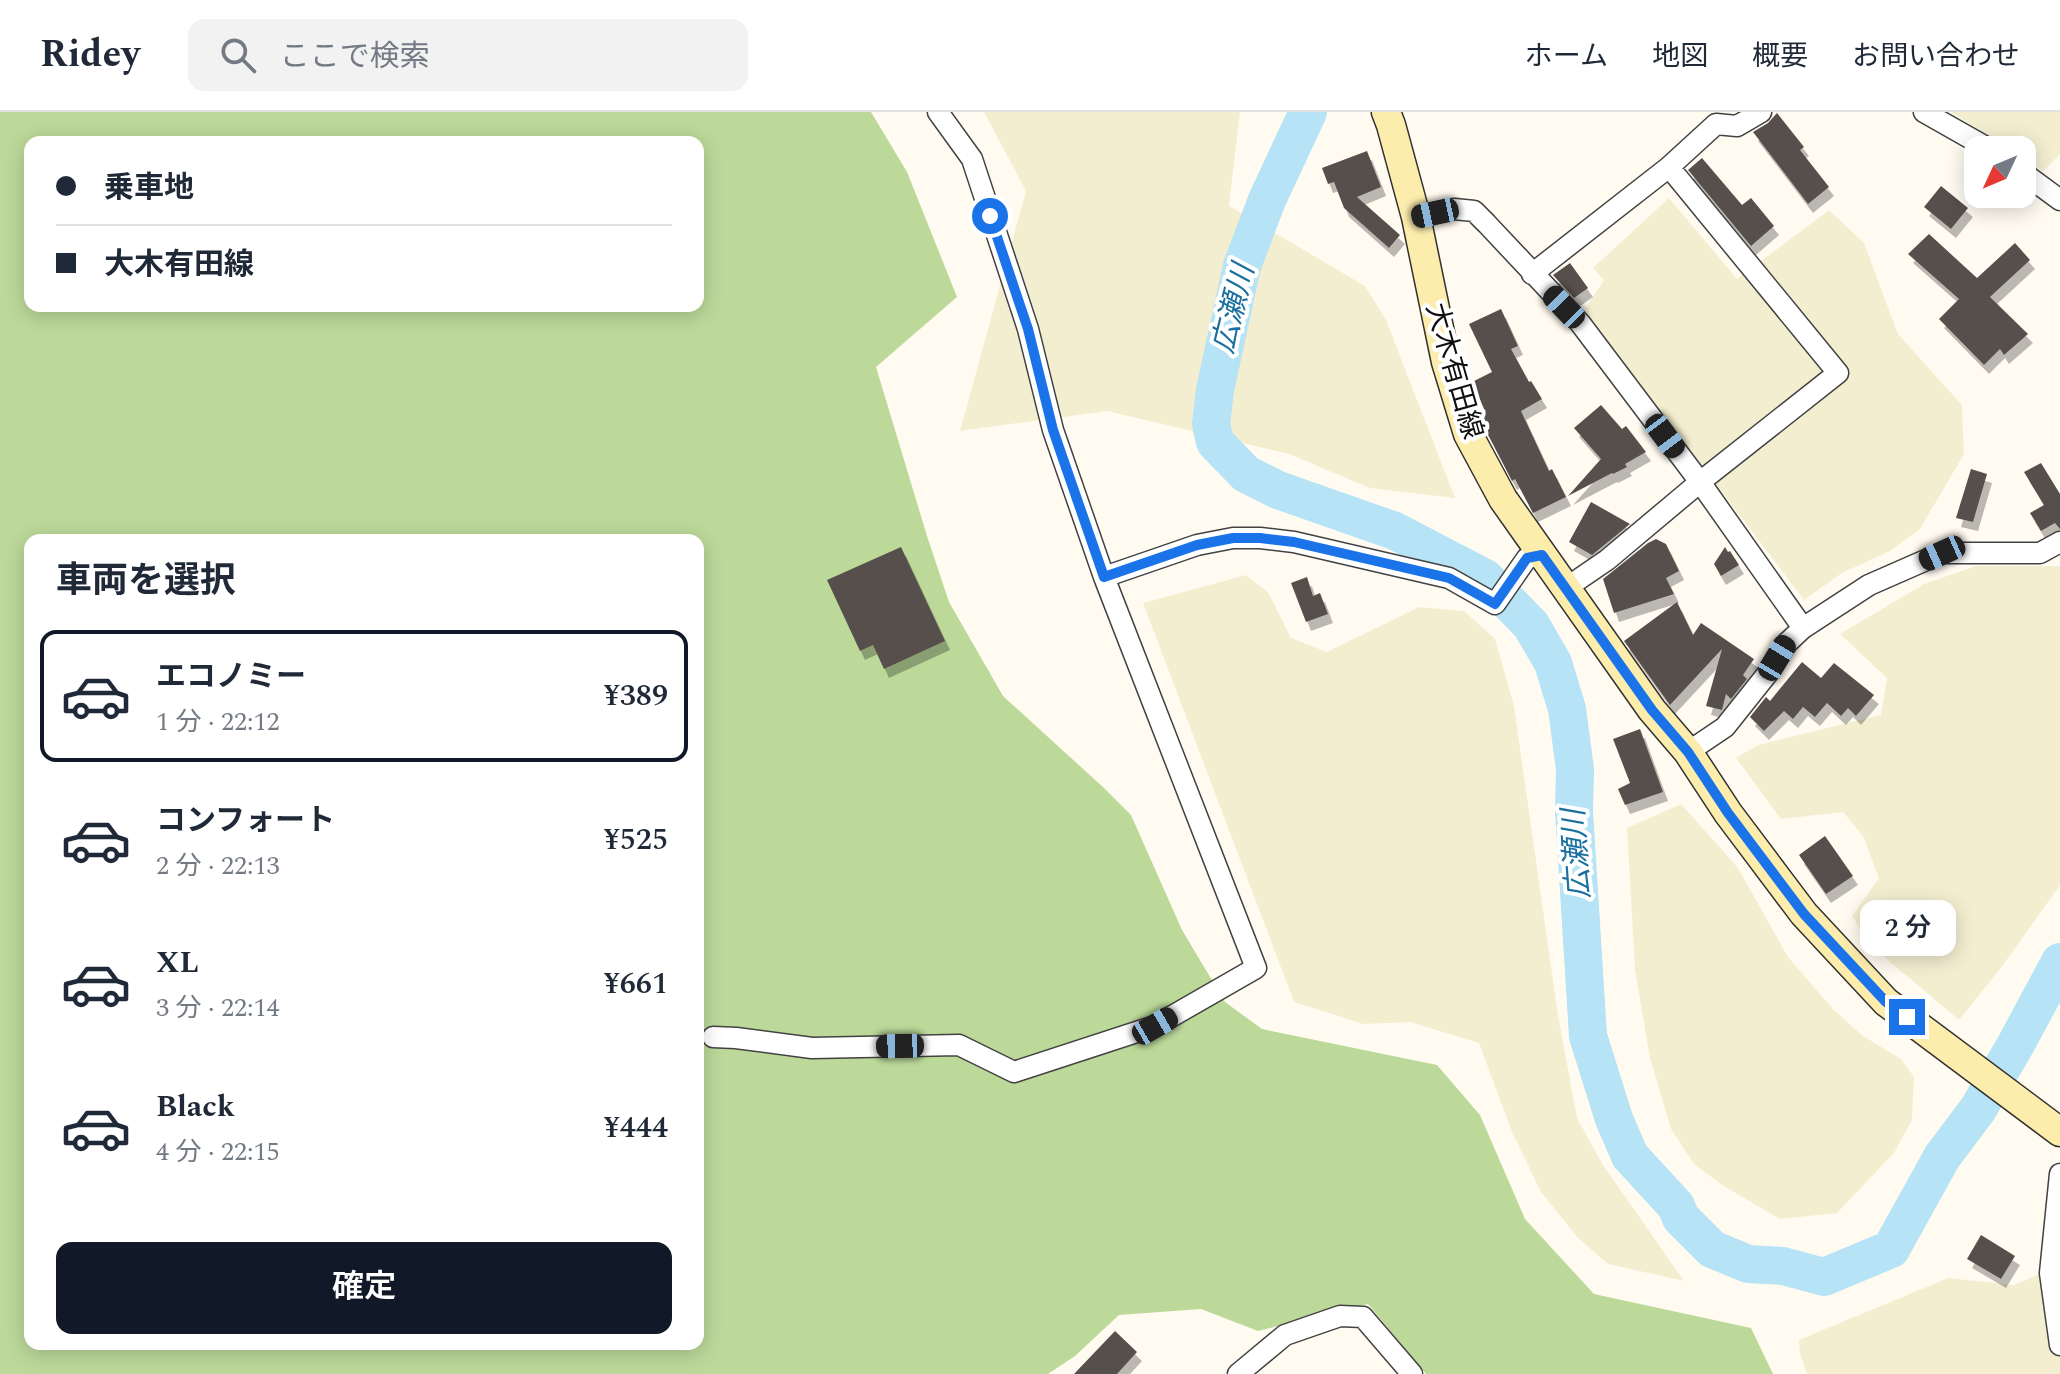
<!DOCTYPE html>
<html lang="ja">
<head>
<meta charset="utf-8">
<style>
	:root { --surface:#fff; --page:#f2f2f3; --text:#1f2937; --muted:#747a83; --line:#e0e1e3; --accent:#111827 }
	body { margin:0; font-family:Spectral,"Noto Sans JP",serif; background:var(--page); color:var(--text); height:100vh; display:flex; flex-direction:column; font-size:30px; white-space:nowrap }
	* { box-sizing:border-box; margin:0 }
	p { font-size:26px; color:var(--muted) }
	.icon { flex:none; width:44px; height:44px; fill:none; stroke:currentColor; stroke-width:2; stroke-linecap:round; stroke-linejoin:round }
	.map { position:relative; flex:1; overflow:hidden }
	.panel { position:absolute; left:24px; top:422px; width:680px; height:816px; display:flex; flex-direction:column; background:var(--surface); border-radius:16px; box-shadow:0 4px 20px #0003 }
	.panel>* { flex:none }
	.guide { position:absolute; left:24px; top:24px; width:680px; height:176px; border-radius:16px; box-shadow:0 4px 20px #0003; display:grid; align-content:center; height:176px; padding:0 32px; background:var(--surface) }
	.needle { width:52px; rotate:226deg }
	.fabs { position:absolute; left:1964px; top:24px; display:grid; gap:16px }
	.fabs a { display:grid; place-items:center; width:72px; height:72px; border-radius:16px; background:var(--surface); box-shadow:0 4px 20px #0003; font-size:40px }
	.end { position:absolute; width:36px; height:36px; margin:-18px; border:10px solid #1a73e8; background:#fff; box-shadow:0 0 0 4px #fff }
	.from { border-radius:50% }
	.bubble { position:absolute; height:56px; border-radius:16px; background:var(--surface); box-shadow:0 4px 20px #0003; font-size:26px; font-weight:600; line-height:56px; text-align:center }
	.car { position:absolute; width:24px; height:48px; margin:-24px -12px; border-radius:10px; box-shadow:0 0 6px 2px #0007; background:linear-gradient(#222 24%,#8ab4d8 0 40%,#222 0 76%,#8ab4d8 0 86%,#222 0) }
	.guide b { display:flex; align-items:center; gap:28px; height:76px; font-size:30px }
	.guide b+b { border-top:2px solid var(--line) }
	.guide i { width:20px; height:20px; background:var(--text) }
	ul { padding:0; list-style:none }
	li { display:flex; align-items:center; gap:24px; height:132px; margin:0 16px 12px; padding:0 16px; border:4px solid transparent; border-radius:16px }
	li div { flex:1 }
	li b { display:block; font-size:30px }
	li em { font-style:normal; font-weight:600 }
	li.current { border-color:var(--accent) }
	li>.icon { width:72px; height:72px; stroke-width:1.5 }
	h2 { padding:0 32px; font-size:36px; line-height:96px }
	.button { display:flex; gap:16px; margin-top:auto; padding:16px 32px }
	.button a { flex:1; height:92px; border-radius:16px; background:var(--accent); color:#fff; font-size:32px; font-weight:600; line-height:92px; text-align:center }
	header { display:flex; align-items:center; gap:48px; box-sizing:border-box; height:112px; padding:0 40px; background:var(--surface); border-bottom:2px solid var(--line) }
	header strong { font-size:38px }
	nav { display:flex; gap:44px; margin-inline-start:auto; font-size:28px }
	.search { width:560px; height:72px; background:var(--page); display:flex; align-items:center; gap:20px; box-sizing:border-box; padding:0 28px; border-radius:16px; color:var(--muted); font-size:30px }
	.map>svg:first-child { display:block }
	.farmland { fill:#f4eed1 }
	.forest { fill:#bcd99a; fill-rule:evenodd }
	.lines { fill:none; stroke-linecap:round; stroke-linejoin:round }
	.river { stroke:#b6e3f5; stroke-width:38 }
	.building { fill:#574f4b; filter:url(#shadow) }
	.street-casing { stroke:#424242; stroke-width:23 }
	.secondary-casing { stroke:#313131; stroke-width:31 }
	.street { stroke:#fff; stroke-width:20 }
	.secondary { stroke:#fdedad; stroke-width:28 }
	.route { stroke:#1a73e8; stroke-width:10 }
	.labels { text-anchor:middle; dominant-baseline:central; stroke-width:8; stroke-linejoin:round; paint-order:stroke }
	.street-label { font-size:28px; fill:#0f0f0f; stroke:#fff }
	.water-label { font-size:30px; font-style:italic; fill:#1a709f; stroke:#fff }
</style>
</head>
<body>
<header>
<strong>Ridey</strong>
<div class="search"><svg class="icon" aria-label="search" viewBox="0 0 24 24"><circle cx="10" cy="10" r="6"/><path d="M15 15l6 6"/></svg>ここで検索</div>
<nav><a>ホーム</a><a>地図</a><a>概要</a><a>お問い合わせ</a></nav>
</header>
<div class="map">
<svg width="2060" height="1262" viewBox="0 0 2060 1262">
	<defs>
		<filter id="shadow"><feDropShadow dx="5" dy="9" stdDeviation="0" flood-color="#0004"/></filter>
	</defs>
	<rect width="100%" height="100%" fill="#fffbf1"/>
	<path class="farmland" d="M 984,0 L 1240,0 L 1229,94 L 1365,174 L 1386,208 L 1455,386 L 1370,376 L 1289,342 L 1107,299 L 960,319 L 1026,79 Z
		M 1951,0 L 2060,0 L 2060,42 L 2043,59 L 2022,46 L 2022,38 L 2010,38 Z
		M 1669,86 L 1737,167 L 1829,98 L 1864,131 L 1898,222 L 1962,293 L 1964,342 L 1920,417 L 1890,439 L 1842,461 L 1804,488 L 1584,198 L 1604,168 L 1593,156 Z
		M 1976,454 L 2060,454 L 2060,773 L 2000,857 L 1959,908 L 1889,849 L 1863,822 L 1852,804 L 1879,766 L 1863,724 L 1843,700 L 1781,707 L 1736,646 L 1758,633 L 1881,603 L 1887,566 L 1840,522 L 1924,472 Z
		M 1246,463 L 1268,480 L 1291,526 L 1327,540 L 1419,495 L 1464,499 L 1495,527 L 1514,594 L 1558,903 L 1577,1006 L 1603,1053 L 1684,1169 L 1608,1152 L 1578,1126 L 1541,1080 L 1512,1020 L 1479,931 L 1410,910 L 1363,912 L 1294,890 L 1143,491 Z
		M 1681,692 L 1738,756 L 1788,845 L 1833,897 L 1863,924 L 1901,947 L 1914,965 L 1912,1008 L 1894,1041 L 1837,1101 L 1780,1107 L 1722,1073 L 1694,1052 L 1671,1017 L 1650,946 L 1635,858 L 1627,716 Z
		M 2060,1153 L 2060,1262 L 1807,1262 L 1800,1242 L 1799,1228 L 1948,1166 L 2014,1173 Z"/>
	<path class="forest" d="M 0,0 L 871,0 L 907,60 L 957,185 L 876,255 L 927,424 L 949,490 L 1003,584 L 1104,676 L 1131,703 L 1182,818 L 1225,890 L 1262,917 L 1437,953 L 1480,1003 L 1525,1107 L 1594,1182 L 1751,1216 L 1773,1262 L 1426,1262 L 1368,1192 L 1258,1219 L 1201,1197 L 1119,1203 L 1075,1244 L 1048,1262 L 0,1262 ZM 30,30 L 698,30 L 698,194 L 30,194 ZM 30,428 L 698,428 L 698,1232 L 30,1232 Z"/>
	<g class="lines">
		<path class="river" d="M 1308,0 L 1267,88 L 1242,154 L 1215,278 L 1211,312 L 1215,330 L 1246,362 L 1278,378 L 1395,419 L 1485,466 L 1531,513 L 1553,551 L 1567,597 L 1575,657 L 1574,699 L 1588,924 L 1614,1007 L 1630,1044 L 1676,1094 L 1681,1106 L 1712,1137 L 1748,1152 L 1783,1154 L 1824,1165 L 1891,1137 L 1942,1045 L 1978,997 L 2016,932 L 2060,850"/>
	</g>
	<path class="building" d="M 1777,1 L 1804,35 L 1800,38 L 1829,75 L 1808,92 L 1753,20 L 1768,11 Z
		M 1367,39 L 1381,75 L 1357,85 L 1400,123 L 1389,136 L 1344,96 L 1334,70 L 1328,72 L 1322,56 Z
		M 1702,46 L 1742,93 L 1751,86 L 1774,114 L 1751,134 L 1688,58 Z
		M 1941,74 L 1968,96 L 1951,117 L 1924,95 Z
		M 1929,122 L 1977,166 L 2015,131 L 2030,148 L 1990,185 L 2028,222 L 2004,243 L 2000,237 L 1984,253 L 1939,207 L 1959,187 L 1908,142 Z
		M 1570,151 L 1588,176 L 1574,186 L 1553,163 Z
		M 1501,197 L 1518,234 L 1511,237 L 1529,270 L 1531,269 L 1542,287 L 1521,299 L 1549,359 L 1552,357 L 1566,385 L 1533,401 L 1515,367 L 1512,369 L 1484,315 L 1480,302 L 1485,299 L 1472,270 L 1492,260 L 1469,212 Z
		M 1601,293 L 1622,317 L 1626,314 L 1646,340 L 1625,352 L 1627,355 L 1613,362 L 1612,361 L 1568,384 L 1601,347 L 1574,316 Z
		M 2041,351 L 2060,382 L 2060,417 L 2055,411 L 2041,419 L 2030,401 L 2044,393 L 2024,360 Z
		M 1971,357 L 1987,362 L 1973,410 L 1956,406 Z
		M 1591,390 L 1630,412 L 1592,443 L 1569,430 Z
		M 1656,427 L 1666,432 L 1679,459 L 1666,466 L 1674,482 L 1614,501 L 1603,467 L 1648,431 Z
		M 901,435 L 945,529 L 884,557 L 873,533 L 860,539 L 827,468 Z
		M 1725,435 L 1728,440 L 1730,439 L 1739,453 L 1721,464 L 1714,452 Z
		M 1307,465 L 1313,484 L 1320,481 L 1328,502 L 1306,510 L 1291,471 Z
		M 1677,490 L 1693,523 L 1701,511 L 1754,547 L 1743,563 L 1747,567 L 1731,587 L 1726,582 L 1722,598 L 1706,594 L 1722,537 L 1670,593 L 1624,529 Z
		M 1802,550 L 1821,566 L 1834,551 L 1874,583 L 1856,604 L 1848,596 L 1841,604 L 1827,591 L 1815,605 L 1803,595 L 1793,607 L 1784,599 L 1764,619 L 1750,605 L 1766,585 L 1770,589 Z
		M 1640,617 L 1663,680 L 1625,693 L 1618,677 L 1630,671 L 1613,627 Z
		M 1825,724 L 1853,764 L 1826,782 L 1799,743 Z
		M 1981,1123 L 2015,1144 L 2001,1167 L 1967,1147 Z
		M 1115,1219 L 1137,1240 L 1117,1262 L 1074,1262 Z"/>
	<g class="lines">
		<g class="street-casing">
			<path id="street" d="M 1924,0 L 1991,38
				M 2022,60 L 2060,88
				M 1416,105 L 1454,97 L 1474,99 L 1487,112 L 1580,211 L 1700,370 L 1803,516
				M 1532,162 L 1669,55 L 1716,12 L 1737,14 L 1761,0
				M 1104,465 L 1197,433 L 1233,426 L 1260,426 L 1294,430 L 1449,466 L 1495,492 L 1527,446 L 1542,443
				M 1566,476 L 1607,448 L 1700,370 L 1838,261 L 1669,55
				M 1688,640 L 1725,615 L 1768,561 L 1787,531 L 1803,516 L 1869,473 L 1942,441 L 2040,441 L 2060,430
				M 713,925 L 736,926 L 812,936 L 959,933 L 1014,960 L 1155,914 L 1256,856 L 1104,465 L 1053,318 L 1028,217 L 972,47 L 938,0
				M 2060,1062 L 2050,1161 L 2060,1233
				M 1238,1262 L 1285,1223 L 1340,1204 L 1363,1205 L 1412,1262"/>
		</g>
		<g class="secondary-casing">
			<path id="secondary" d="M 1386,0 L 1391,13 L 1416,105 L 1446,250 L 1468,322 L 1503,387 L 1652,598 L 1688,640 L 1728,701 L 1804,802 L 1886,890 L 2060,1020"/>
		</g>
		<use href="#street" class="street"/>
		<use href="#secondary" class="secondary"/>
	</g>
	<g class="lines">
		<path class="route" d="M 990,104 L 1028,217 L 1053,318 L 1104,465 L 1197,433 L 1233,426 L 1260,426 L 1294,430 L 1449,466 L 1495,492 L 1527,446 L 1542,443 L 1652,598 L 1688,640 L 1728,701 L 1804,802 L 1886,890 L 1907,905"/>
	</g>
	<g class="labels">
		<g class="street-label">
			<text transform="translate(1454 259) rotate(74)">大木有田線</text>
		</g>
		<g class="water-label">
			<text transform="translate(1234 197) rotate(-76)">広瀬川</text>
			<text transform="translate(1577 742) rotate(-94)">広瀬川</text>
		</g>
	</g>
</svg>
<div class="fabs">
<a><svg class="needle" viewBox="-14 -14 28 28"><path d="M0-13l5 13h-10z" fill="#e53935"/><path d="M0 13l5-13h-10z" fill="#747a83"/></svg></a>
</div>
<i class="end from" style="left:990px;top:104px"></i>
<i class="end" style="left:1907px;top:905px"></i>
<div class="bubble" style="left:1860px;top:788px;width:96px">2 分</div>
<i class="car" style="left:1435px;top:101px;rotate:258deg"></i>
<i class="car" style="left:1564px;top:195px;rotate:316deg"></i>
<i class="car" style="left:1665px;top:324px;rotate:143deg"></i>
<i class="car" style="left:1942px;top:441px;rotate:246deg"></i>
<i class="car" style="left:1777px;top:546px;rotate:31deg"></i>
<i class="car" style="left:1155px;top:914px;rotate:60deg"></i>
<i class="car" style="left:900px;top:934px;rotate:269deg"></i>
<div class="guide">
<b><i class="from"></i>乗車地</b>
<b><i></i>大木有田線</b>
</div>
<section class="panel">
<h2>車両を選択</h2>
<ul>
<li class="current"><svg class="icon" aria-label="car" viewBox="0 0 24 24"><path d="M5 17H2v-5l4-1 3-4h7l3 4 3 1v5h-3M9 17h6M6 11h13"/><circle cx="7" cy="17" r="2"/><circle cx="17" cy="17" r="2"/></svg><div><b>エコノミー</b><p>1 分 · 22:12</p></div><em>¥389</em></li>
<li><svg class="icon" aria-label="car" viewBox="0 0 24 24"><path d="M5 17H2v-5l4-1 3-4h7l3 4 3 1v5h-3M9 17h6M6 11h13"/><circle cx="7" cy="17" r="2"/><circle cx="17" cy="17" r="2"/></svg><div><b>コンフォート</b><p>2 分 · 22:13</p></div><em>¥525</em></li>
<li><svg class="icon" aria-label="car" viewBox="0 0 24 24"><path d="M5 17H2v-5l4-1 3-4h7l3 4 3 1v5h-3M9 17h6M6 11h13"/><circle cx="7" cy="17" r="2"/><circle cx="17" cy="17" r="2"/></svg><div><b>XL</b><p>3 分 · 22:14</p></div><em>¥661</em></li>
<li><svg class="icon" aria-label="car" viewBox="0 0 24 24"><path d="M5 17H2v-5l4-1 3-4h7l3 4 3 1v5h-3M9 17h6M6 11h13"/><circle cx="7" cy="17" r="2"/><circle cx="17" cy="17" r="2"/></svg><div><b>Black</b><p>4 分 · 22:15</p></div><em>¥444</em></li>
</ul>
<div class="button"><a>確定</a></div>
</section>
</div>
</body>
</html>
